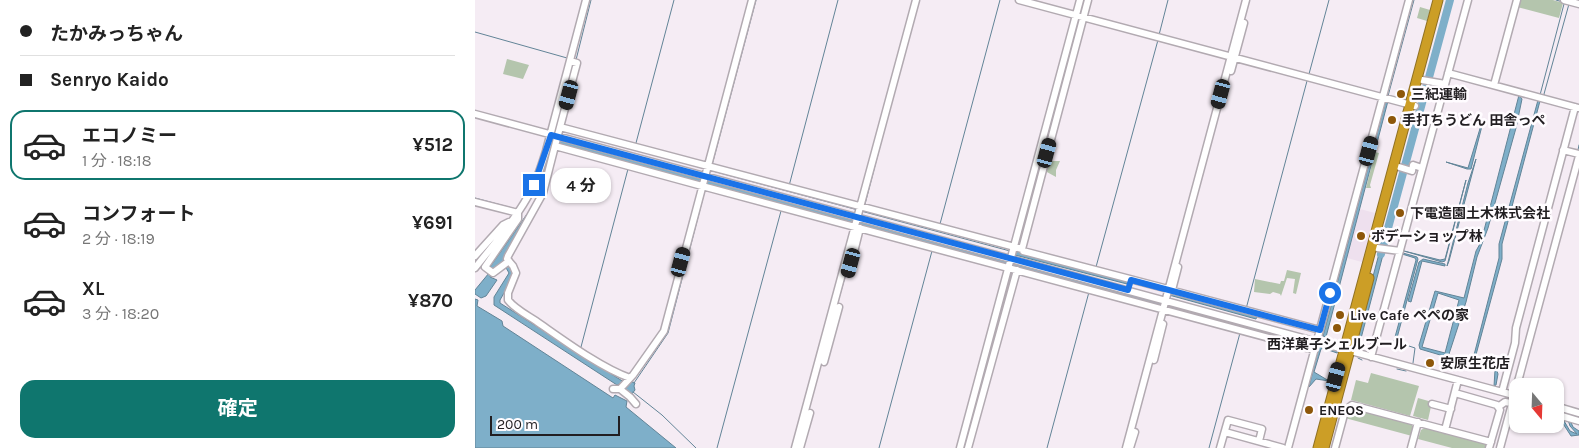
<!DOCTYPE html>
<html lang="ja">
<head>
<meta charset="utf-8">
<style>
	:root { --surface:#fff; --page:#f2f2f2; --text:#222; --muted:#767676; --line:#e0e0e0; --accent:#0f766e }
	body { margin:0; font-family:Karla,"Noto Sans JP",sans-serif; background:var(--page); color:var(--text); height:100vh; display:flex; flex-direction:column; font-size:19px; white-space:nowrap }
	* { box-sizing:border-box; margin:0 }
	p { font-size:16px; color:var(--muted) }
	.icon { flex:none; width:28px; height:28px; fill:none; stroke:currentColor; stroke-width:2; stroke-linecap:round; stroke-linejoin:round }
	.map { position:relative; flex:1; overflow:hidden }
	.details { display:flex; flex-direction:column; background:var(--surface); width:475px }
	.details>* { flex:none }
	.top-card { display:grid; align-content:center; height:110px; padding:0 20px; background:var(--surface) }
	.needle { width:32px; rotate:161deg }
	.fabs { position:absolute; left:1034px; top:378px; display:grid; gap:10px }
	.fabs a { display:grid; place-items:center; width:55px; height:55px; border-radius:10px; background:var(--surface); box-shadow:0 1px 4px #0004; font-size:25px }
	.scale { position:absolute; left:15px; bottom:12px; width:130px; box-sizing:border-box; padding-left:5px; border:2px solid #211e21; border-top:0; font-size:14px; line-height:18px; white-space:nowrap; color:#211e21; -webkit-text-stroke:4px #fffcff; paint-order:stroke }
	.end { position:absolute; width:22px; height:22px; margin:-11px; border:6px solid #1a73e8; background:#fff; box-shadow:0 0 0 2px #fff }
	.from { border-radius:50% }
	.bubble { position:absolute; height:35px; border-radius:15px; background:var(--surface); box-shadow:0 1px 4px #0004; font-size:16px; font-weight:700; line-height:35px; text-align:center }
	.car { position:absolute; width:15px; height:30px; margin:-15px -8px; border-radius:6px; box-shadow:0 0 4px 1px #0007; background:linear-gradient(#222 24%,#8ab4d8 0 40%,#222 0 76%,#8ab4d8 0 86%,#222 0) }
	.top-card b { display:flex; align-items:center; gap:18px; height:48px; font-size:19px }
	.top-card b+b { border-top:1px solid var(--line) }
	.top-card i { width:12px; height:12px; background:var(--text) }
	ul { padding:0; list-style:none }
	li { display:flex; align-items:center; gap:15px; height:70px; margin:0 10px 8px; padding:0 10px; border:2px solid transparent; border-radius:15px }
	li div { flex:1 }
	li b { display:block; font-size:19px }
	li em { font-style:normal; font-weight:700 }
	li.on { border-color:var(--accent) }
	li>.icon { width:45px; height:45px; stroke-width:1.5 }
	.primary-button { display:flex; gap:10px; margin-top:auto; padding:10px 20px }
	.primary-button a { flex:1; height:58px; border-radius:15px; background:var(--accent); color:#fff; font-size:20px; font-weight:700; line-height:58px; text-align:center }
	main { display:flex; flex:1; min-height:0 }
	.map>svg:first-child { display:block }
	.built { fill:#eee0ee }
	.green { fill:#b4c5ad }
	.water { fill:#7eafc9; stroke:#628497; fill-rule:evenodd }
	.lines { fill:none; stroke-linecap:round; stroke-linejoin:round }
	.stream { stroke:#628497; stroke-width:1 }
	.canal { stroke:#7eafc9; stroke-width:4.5 }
	.river { stroke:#7eafc9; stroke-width:8 }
	.minor-casing { stroke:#b2aab1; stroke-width:9 }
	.highway-casing { stroke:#907124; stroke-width:11 }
	.minor { stroke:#fff; stroke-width:6 }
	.highway { stroke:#cc9e26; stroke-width:9 }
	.route { stroke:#1a73e8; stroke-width:6 }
	.poi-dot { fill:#8d570a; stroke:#fffcff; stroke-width:2 }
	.labels { text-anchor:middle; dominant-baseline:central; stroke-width:5; stroke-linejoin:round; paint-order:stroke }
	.poi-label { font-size:14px; font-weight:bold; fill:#211e21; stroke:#fffcff; text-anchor:start }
</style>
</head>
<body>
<main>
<section class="details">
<div class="top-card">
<b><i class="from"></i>たかみっちゃん</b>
<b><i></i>Senryo Kaido</b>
</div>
<ul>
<li class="on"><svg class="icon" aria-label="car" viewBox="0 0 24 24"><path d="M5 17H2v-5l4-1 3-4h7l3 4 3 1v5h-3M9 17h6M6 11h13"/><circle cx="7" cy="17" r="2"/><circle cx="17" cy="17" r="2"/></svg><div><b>エコノミー</b><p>1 分 · 18:18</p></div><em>¥512</em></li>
<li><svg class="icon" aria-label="car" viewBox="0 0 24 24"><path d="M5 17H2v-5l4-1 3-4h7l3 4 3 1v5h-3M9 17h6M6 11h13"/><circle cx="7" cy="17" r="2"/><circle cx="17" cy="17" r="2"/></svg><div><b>コンフォート</b><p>2 分 · 18:19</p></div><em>¥691</em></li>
<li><svg class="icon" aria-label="car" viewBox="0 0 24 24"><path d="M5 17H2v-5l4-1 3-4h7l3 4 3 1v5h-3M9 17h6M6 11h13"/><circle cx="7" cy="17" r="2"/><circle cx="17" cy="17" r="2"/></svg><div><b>XL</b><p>3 分 · 18:20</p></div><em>¥870</em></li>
</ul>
<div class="primary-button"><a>確定</a></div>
</section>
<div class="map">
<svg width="1104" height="448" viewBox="0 0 1104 448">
	<rect width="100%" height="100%" fill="#f5ecf4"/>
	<path class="built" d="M 885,209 L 900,213 L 887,262 L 872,258 Z"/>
	<path class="green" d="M 1044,0 L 1078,0 L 1088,3 L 1084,18 L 1042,7 Z
		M 945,7 L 955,10 L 952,21 L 942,18 Z
		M 32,59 L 54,65 L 48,79 L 28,74 Z
		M 900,152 L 904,153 L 895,185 L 896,188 L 891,188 Z
		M 572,161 L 585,161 L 581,170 L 581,177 L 570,171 L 571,167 L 574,167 L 575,165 Z
		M 812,270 L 826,273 L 821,294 L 818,293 L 820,279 L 812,278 L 806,296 L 805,294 L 798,292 L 795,294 L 779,292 L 780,279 L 805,284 L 806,281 L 809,281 Z
		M 896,373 L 944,386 L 935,416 L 876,400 L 881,380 L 893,383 Z
		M 943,398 L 957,402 L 953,420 L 938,416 Z
		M 878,407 L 935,422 L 939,428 L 937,436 L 870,418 L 872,410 Z
		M 951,427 L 1009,442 L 1013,448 L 977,448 L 943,439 L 946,430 Z"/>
	<path class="water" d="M 1044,95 L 1047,99 L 1041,128 L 1013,228 L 1002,257 L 991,302 L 974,354 L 972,357 L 945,349 L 944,345 L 960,291 L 989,298 L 1001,251 L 1006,242 ZM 963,293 L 984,300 L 970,353 L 947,347 Z
		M 911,100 L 913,101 L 851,337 L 848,336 Z
		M 1063,100 L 1065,101 L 1027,244 L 1027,259 L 999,362 L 1021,368 L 1023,374 L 1021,385 L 1019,386 L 1020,370 L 974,358 L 975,356 C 981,358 991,359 997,359 L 999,355 L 1024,258 L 1024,244 Z
		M 1007,122 L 1008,122 L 996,169 L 992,169 L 971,162 L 993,168 Z
		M 1001,159 L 974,261 L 972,266 L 993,183 Z
		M 991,180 L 970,261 L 967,262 L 929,251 L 965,260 L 970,259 Z
		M 558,185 L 561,185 L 545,247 L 543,246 Z
		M 52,214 L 54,214 L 33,249 L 30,263 L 39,272 L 37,279 L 25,300 L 25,303 L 152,384 L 158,382 L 160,383 L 159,386 L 160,390 L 156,395 L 150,391 L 150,385 L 147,383 L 142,385 L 19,305 L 19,297 L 34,273 L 30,266 L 24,266 L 16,270 L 15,267 Z
		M 542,249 L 546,252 L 653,282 L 652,284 L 540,255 Z
		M 905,250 L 909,251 L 884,346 L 882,337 Z
		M 928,253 L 942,257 L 943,259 L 922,338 L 920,337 L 941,260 L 940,258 L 927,254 Z
		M 948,259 L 970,264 L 970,266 L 947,261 L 936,302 L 933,301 L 944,262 Z
		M 539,263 L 687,303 L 687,306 L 685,306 L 538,267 Z
		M 536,271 L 538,272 L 518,348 L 516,348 Z
		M 14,273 L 16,275 L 15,277 L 22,280 L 11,296 L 6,298 L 0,294 L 0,290 Z
		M 696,291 L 696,293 L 782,316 L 781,319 L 694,295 Z
		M 0,299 L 3,300 L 2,306 L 27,321 L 28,326 L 138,398 L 140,395 L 152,401 L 151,407 L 201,448 L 0,448 Z
		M 692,304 L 838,344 L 836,346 L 691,308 Z
		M 844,346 L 863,351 L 862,353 L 848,348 L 846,349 L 839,372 L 854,381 L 841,379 L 834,387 Z
		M 515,350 L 517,351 L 496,427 L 494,427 Z
		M 1080,418 L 1089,421 L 1095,431 L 1102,434 L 1095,426 L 1093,420 L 1095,420 L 1098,427 L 1104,431 L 1104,435 L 1096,436 L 1087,422 L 1080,420 Z"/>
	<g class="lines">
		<path class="stream" d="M 605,15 L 609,0
			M 0,32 L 92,58
			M 684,35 L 693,0
			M 101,60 L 116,0
			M 834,74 L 854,0
			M 1065,95 L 1089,4 L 1088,2 L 1081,0
			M 913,96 L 939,0
			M 1070,96 L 1069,94 L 1094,4
			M 583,100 L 604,19
			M 161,143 L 199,0
			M 138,144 L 231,169
			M 1103,150 L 1104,145
			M 237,165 L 281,0
			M 234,170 L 383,210
			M 314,186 L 363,0
			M 0,198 L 41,209
			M 390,204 L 416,104
			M 386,211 L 535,251
			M 465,224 L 525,0
			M 1056,261 L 1058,252
			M 621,267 L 683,40
			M 362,305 L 376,256
			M 771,309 L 832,81
			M 919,341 L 940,348 L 938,363
			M 106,347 L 153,169
			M 883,358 L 887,360
			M 922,369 L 931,371
			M 344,370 L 347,362
			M 159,383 L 193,333 L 230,190
			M 158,392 L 187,415 L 221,448
			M 1085,412 L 1104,417
			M 242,448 L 306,211
			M 404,448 L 457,251
			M 489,448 L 495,427
			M 572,448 L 614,292
			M 734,448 L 765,333"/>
		<path class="canal" d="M 81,142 L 537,264"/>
		<path class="river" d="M 906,254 L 975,0"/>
		<g class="minor-casing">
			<path id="minor" d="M 544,0 L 940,106
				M 613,0 L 547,249 L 548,251 L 693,289
				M 1089,0 L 1104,4
				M 95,61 L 102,63 L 80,146 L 227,186 L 839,350
				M 756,71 L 769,23
				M 973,73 L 1103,108
				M 947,80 L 970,84
				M 1019,85 L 1042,0
				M 0,114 L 1042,396
				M 85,127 L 547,249
				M 80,146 L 68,193 L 33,256 L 32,259 L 38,266 L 41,273 L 33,293 L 33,300 C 40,309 52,315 61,321 C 87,339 126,368 155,378
				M 1088,150 L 1104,154
				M 924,167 L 937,171 L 938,165 L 947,168
				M 0,202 L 43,213 L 43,219 L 10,267 L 18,273 L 34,261
				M 902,248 L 925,251
				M 0,256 L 28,225 L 34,222
				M 378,256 L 385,228
				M 703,267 L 697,290 L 699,291 L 845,330
				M 0,268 C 18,245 38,223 52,198 C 61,184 66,167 71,151 L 111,0
				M 896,357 L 993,0
				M 679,360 L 688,324
				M 349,362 L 364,307
				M 138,389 L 145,389 L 158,375 L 189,331 L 277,0
				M 145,389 L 155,397 L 161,404
				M 1027,392 L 1040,343 L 1041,328 L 1100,107
				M 980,393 L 1022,405 L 1025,410 L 1014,448
				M 957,404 L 976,409
				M 1080,406 L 1104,413
				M 1023,407 L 1030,402 L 1042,404
				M 1080,414 L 1104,421
				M 970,430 L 983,380
				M 750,432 L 808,448
				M 320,448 L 441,0
				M 325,448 L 335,413
				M 485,448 L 605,0
				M 493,448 L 542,270
				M 651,448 L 771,0
				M 655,448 L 660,432
				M 745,448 L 753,420 L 787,429 L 784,441
				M 813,448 L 934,0
				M 860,448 L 870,411 L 877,405 L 1016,442
				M 936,448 L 943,422
				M 1025,448 L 1104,156"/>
		</g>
		<g class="highway-casing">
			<path id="highway" d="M 843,448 L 963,0
				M 849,448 L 894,278"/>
		</g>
		<use href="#minor" class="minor"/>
		<use href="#highway" class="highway"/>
	</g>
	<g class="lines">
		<path class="route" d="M 59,185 L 76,135 L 653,290 L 656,280 L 845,330 L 855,293"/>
	</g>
	<g class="poi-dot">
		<circle cx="926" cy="94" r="5"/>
		<circle cx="917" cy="120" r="5"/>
		<circle cx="925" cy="213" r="5"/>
		<circle cx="886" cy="236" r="5"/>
		<circle cx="865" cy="315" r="5"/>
		<circle cx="862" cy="328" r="5"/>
		<circle cx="955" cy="363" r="5"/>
		<circle cx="834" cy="410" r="5"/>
	</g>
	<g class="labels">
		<g class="poi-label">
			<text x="936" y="94">三紀運輸</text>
			<text x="927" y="120">手打ちうどん 田舎っぺ</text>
			<text x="935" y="213">下電造園土木株式会社</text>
			<text x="896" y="236">ボデーショップ林</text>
			<text x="875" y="315">Live Cafe ペペの家</text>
			<text x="862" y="344" text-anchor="middle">西洋菓子シェルブール</text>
			<text x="965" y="363">安原生花店</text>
			<text x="844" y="410">ENEOS</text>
		</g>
	</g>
</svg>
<div class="fabs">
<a><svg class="needle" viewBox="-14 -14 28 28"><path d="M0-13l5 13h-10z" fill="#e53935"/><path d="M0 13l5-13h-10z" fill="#767676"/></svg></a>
</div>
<div class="scale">200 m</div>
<i class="end from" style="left:855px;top:293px"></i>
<i class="end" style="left:59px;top:185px"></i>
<div class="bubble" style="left:76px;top:168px;width:60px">4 分</div>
<i class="car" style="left:746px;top:94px;rotate:195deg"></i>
<i class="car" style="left:94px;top:95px;rotate:195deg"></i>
<i class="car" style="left:894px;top:151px;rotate:15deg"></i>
<i class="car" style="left:572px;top:153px;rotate:15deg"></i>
<i class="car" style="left:206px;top:262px;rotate:15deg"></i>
<i class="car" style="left:376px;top:263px;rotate:195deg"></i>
<i class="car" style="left:861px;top:377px;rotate:15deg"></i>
</div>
</main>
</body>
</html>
